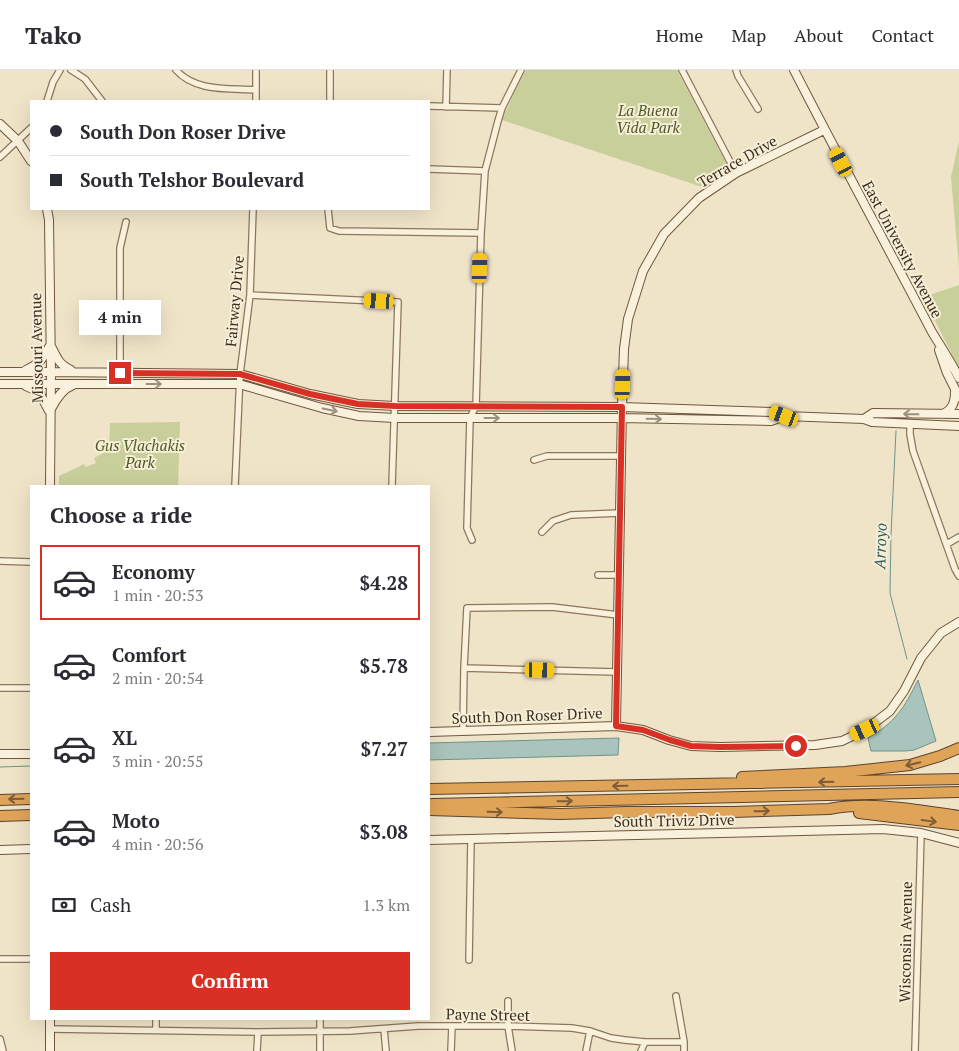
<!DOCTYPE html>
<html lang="en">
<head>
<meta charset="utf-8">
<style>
	:root { --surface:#fff; --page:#f7f7f7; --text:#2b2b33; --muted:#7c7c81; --line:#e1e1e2; --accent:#d93025 }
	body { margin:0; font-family:"PT Serif",serif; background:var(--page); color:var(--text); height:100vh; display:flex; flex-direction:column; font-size:19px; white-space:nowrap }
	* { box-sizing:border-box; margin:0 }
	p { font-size:16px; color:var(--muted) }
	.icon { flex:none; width:28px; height:28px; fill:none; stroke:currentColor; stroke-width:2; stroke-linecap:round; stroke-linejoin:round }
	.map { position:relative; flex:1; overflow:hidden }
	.side { position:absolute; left:30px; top:415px; width:400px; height:535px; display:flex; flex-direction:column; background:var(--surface); border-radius:0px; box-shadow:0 5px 20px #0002 }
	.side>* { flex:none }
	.guide { position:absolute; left:30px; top:30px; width:400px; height:110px; border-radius:0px; box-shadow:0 5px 20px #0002; display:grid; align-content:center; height:110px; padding:0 20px; background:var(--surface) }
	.end { position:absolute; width:22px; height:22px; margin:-11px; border:6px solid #d93025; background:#fff; box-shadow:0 0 0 2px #fff }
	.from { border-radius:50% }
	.bubble { position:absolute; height:35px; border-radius:0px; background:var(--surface); box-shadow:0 5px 20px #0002; font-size:16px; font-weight:600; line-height:35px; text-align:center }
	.car { position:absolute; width:15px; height:30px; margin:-15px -8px; border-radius:6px; box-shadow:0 0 4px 1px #0007; background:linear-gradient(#f5c518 24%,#345 0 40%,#f5c518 0 76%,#345 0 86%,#f5c518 0) }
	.guide b { display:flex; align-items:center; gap:18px; height:48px; font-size:19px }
	.guide b+b { border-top:1px solid var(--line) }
	.guide i { width:12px; height:12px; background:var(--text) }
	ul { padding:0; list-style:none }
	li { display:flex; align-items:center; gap:15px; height:75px; margin:0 10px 8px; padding:0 10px; border:2px solid transparent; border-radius:0px }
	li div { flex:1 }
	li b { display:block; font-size:19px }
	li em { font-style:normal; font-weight:600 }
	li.selected { border-color:var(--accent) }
	li>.icon { width:45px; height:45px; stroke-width:1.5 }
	h2 { padding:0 20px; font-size:22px; line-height:60px }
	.pay { display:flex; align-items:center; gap:12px; height:55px; padding:0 20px; font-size:19px }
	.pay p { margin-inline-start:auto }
	.action { display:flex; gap:10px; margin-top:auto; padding:10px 20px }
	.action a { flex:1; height:58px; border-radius:0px; background:var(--accent); color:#fff; font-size:20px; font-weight:600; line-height:58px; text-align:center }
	header { display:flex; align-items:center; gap:30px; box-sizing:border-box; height:70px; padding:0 25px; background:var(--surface); border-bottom:1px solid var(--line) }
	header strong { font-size:24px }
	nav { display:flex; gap:28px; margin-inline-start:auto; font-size:18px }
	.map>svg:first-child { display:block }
	.green { fill:#c9cf9b }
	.water { fill:#a9c4bc; stroke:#6f938a }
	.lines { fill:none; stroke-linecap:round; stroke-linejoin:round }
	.stream { stroke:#6f938a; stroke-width:1 }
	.street-casing { stroke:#8d765c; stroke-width:8 }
	.secondary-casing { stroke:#6f573f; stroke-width:10 }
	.highway-casing { stroke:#5b4430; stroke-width:12 }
	.street { stroke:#faf1dc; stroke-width:5.5 }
	.secondary { stroke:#faf1dc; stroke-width:8 }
	.highway { stroke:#e0a458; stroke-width:10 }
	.oneway { stroke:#9c907e }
	.oneway2 { stroke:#7e5d36 }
	.route { stroke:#d93025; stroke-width:6 }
	.labels { text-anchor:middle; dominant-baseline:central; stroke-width:4; stroke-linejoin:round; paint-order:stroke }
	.park-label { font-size:15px; font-style:italic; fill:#4d5a26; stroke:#f7eed8 }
	.street-label { font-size:15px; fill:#3d2e20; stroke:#f7eed8 }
	.water-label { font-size:16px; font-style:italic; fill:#2f5d5a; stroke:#f7eed8 }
</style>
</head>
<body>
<header>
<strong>Tako</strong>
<nav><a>Home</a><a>Map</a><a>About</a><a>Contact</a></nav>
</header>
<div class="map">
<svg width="959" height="981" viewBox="0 0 959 981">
	<rect width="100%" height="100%" fill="#f0e4c8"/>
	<path class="green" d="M 526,0 L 677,0 L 726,93 L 726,99 L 724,103 L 702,117 L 502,50 L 518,15 Z
		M 959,71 L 959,197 L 951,107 Z
		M 959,215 L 959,298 L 923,227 Z
		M 180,352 L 178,416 L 59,416 L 59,406 L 84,394 L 86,397 L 96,393 L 94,388 L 109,380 L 110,353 Z"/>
	<path class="water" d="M 918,610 L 936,671 L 914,680 L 906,681 L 871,681 L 868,668 C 896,652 904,638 918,610 Z
		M 619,668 L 618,685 L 429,690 L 429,673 Z"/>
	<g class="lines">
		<path class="stream" d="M 896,361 L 891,465 L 890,523 L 907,589
			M 0,697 L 31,696"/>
		<g class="street-casing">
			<path id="street" d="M 71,0 L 85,9 L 102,31
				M 176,0 C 195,22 229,18 256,20
				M 682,0 L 736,103
				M 736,0 L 738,6 L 758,39
				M 47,31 L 53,12 L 60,0
				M 256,31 L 256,0
				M 330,31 L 330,0
				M 429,36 L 502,38
				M 446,37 L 447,0
				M 0,87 L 31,58
				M 429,99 L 485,101
				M 328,139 L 330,158 L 339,161 L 481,163
				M 250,225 L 398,232 L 392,416
				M 120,314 L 120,178 L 126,152
				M 910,354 L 910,364 L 913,381 L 955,499 L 959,506
				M 534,390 L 547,386 L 621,386
				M 235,416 L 240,304 L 250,225 L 253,139
				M 542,462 L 553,451 L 571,445 L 620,443
				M 472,470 L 467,458 L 470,348 L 476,336 L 481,163 L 485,101 L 498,51 L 502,38 L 521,0
				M 947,474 L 959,467
				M 0,491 L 31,492
				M 598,505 L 619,505
				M 464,598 L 617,602
				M 0,618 L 31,618
				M 463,660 L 464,598 L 467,538 L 552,537 L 618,545
				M 0,889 L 31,889
				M 469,890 L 471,769
				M 676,926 L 684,972 L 684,981
				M 508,931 L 508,956 L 512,981
				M 156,949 L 156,960
				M 50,959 L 258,962 L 350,961 L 418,956 L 508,956 L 572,958 L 590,961 L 611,968 L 625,970 L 645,972 L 684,972
				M 384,959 L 386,981
				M 0,969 L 3,981
				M 257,981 L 258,962
				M 320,981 L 320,949
				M 451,981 L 452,956
				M 586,981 L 590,961
				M 641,981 L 645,972
				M 915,981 L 921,763"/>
		</g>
		<g class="secondary-casing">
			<path id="secondary" d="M 794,0 C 839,88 886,174 932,262 C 941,277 951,292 959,308
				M 0,54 L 18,71 L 31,91
				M 47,139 L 49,150 L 51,302 L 50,416
				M 52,278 C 58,290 59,294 71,300
				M 939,280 L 947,303 L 959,327
				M 26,300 C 39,294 43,289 49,277
				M 0,302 L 51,302 L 240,304 L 310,324 L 358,334 L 395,336 L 622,337 L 773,342 L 785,346 L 864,349 L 872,352 L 959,356
				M 0,314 L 239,314 L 322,338 L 359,346 L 395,348 L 621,348 L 771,351 L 785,346
				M 26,316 L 39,322 L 49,341
				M 51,339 C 56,329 62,319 73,315
				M 943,344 C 953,339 955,332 955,321
				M 864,349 L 873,343 L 959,344
				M 616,656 L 622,337 L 624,279 L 628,249 L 643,201 L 664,164 L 699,128 L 736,103 L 824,60
				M 429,662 L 616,656 L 643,660 L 669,670 L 691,676 L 720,677 L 815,675 L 842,671 L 865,660 L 890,641 L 904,621 L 921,588 L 941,563 L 959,552
				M 0,684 L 31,684
				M 429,770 L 883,759 L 921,763 L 959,773
				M 0,780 L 31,779
				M 50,949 L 50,981"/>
		</g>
		<g class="highway-casing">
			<path id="highway" d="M 742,707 L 845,702 L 910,695 L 940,686 L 959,678
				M 429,719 L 959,709
				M 0,730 L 31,729
				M 432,734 L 959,722
				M 429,740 L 560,744 L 627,742 L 734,742 L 829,739 C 872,731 916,740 959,746
				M 859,743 L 959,755
				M 0,746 L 31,745"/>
		</g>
		<use href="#street" class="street"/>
		<use href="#secondary" class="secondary"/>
		<use href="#highway" class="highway"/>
	</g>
	<defs><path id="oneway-shaft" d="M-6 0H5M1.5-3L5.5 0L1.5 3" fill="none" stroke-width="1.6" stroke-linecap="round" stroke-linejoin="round" transform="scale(1.25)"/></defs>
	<g class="oneway">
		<use href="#oneway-shaft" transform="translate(154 314)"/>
		<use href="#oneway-shaft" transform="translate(330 340) rotate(12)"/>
		<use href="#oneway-shaft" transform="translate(911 344) rotate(-179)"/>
		<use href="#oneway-shaft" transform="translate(492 348)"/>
		<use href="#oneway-shaft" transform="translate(654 349) rotate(1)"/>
	</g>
	<g class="oneway2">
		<use href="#oneway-shaft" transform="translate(913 694) rotate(167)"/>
		<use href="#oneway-shaft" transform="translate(826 712) rotate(179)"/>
		<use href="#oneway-shaft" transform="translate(620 716) rotate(179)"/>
		<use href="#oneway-shaft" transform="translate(16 729) rotate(179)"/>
		<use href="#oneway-shaft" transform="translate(565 731) rotate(-1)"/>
		<use href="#oneway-shaft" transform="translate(762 741) rotate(-2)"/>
		<use href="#oneway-shaft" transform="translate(495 742) rotate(2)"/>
		<use href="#oneway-shaft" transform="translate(929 751) rotate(8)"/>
	</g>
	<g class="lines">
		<path class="route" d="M 120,303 L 240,304 L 310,324 L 358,334 L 395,336 L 622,337 L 616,656 L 643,660 L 670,670 L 691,676 L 720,677 L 796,676"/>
	</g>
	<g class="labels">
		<g class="park-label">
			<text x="648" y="40">La Buena<tspan x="648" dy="17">Vida Park</tspan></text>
			<text x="140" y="375">Gus Vlachakis<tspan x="140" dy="17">Park</tspan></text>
		</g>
		<g class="street-label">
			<text transform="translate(737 91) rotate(-30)">Terrace Drive</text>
			<text transform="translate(903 179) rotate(62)">East University Avenue</text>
			<text transform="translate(234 231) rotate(-85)">Fairway Drive</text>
			<text transform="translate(36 278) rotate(-91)">Missouri Avenue</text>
			<text transform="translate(527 645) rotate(-2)">South Don Roser Drive</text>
			<text transform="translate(674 750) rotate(-1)">South Triviz Drive</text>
			<text transform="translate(905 872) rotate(-89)">Wisconsin Avenue</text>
			<text transform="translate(488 944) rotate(1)">Payne Street</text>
		</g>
		<g class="water-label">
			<text transform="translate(880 476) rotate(-88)">Arroyo</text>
		</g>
	</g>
</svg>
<i class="end from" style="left:796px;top:676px"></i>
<i class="end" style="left:120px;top:303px"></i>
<div class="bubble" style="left:79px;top:230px;width:82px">4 min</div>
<i class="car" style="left:841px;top:92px;rotate:332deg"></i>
<i class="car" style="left:480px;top:198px;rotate:2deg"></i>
<i class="car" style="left:379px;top:231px;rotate:273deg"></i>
<i class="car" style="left:623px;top:314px;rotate:2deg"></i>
<i class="car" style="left:784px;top:346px;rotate:291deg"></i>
<i class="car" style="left:540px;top:600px;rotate:91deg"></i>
<i class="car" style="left:865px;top:660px;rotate:246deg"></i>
<div class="guide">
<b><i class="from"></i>South Don Roser Drive</b>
<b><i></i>South Telshor Boulevard</b>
</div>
<section class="side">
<h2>Choose a ride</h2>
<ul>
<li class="selected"><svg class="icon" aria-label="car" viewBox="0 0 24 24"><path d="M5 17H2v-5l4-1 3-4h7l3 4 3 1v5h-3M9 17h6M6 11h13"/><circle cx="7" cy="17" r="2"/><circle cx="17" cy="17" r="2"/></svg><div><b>Economy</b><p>1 min · 20:53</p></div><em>$4.28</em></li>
<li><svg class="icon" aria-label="car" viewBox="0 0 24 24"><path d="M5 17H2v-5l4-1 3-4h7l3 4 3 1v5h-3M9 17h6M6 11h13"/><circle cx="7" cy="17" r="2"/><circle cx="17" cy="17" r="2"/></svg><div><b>Comfort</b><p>2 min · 20:54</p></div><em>$5.78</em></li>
<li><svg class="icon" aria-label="car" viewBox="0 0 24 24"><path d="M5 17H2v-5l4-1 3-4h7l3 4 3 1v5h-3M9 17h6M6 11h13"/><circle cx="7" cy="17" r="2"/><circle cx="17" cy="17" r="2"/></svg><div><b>XL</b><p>3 min · 20:55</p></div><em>$7.27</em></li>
<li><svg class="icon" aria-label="car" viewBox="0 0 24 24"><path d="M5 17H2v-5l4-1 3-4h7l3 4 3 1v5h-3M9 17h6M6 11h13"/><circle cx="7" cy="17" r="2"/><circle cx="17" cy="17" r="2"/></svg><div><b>Moto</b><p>4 min · 20:56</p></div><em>$3.08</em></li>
</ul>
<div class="pay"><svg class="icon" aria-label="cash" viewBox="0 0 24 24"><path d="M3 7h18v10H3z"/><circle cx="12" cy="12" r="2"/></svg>Cash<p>1.3 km</p></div>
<div class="action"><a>Confirm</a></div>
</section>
</div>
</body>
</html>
